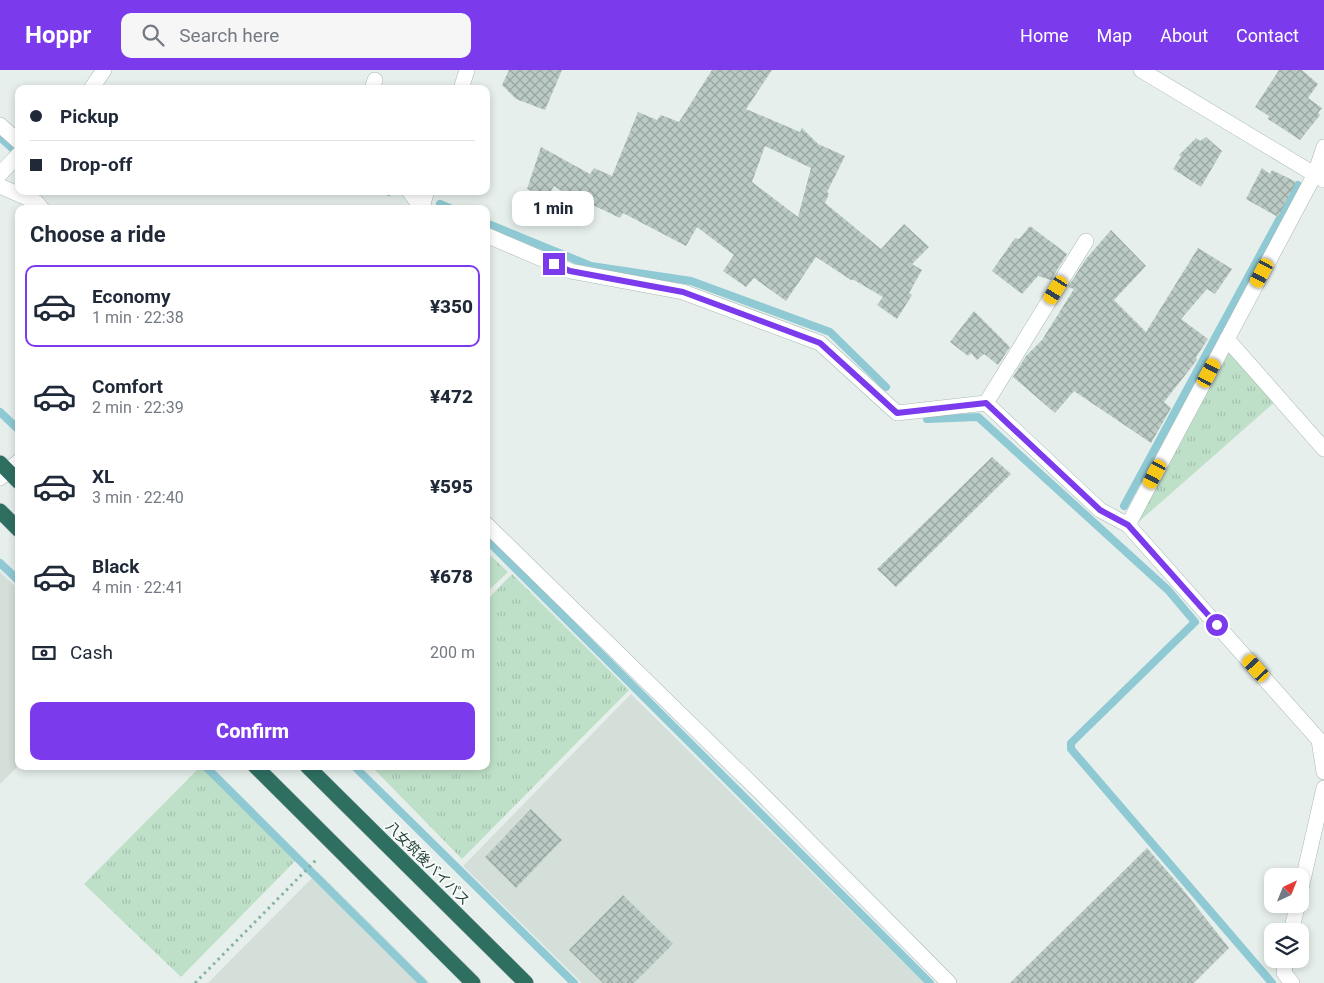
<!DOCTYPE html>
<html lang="en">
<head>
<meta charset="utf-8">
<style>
	:root { --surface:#fff; --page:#f6f6f7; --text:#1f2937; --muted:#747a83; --line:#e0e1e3; --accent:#7c3aed }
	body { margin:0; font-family:Roboto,"Noto Sans JP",sans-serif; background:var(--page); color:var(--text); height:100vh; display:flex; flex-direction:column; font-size:19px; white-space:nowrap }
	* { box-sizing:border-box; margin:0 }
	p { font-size:16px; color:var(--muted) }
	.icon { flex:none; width:28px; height:28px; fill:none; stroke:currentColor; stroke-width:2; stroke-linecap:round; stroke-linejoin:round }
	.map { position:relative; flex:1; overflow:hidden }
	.side { position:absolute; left:15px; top:135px; width:475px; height:565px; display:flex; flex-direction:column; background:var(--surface); border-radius:10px; box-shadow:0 2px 8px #0003 }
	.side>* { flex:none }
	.guide { position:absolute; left:15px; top:15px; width:475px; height:110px; border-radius:10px; box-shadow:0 2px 8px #0003; display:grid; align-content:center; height:110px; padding:0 15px; background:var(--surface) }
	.needle { width:32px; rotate:43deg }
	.controls { position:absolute; left:1264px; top:798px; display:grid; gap:10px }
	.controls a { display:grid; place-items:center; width:45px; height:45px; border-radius:10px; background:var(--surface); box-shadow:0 2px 8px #0003; font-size:25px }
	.end { position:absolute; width:22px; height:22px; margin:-11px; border:6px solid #7c3aed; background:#fff; box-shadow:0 0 0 2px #fff }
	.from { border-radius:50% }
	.bubble { position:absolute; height:35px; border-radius:10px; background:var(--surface); box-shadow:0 2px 8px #0003; font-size:16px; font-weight:800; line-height:35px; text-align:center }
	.car { position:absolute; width:15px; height:30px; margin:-15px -8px; border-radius:6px; box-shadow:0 0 4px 1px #0007; background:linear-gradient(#f5c518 24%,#345 0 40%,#f5c518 0 76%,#345 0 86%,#f5c518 0) }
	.guide b { display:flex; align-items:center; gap:18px; height:48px; font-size:19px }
	.guide b+b { border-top:1px solid var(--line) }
	.guide i { width:12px; height:12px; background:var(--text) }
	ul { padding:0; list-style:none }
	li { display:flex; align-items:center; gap:15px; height:82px; margin:0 10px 8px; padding:0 5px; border:2px solid transparent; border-radius:10px }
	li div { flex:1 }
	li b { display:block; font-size:19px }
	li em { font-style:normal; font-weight:800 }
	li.current { border-color:var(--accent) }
	li>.icon { width:45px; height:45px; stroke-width:1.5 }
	h2 { padding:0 15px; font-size:22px; line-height:60px }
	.pay { display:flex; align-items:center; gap:12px; height:55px; padding:0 15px; font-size:19px }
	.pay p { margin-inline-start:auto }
	.button { display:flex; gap:10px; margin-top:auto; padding:10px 15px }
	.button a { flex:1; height:58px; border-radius:10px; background:var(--accent); color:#fff; font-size:20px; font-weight:800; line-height:58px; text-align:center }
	header { display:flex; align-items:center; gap:30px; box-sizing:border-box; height:70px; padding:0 25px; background:var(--accent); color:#fff }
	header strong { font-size:24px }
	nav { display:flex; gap:28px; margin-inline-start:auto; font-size:18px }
	.search { width:350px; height:45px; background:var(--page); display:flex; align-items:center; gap:12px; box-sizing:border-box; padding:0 18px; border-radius:10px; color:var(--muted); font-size:19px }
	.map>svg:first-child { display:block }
	.built { fill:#d4dfda }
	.grass { fill:url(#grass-tufts) }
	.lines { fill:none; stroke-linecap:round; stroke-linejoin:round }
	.stream { stroke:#8ec9d4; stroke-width:8 }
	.building { fill:url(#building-cross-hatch); fill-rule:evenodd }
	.minor-casing { stroke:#a8b8b2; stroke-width:16 }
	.highway-casing { stroke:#c2cac8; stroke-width:16 }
	.path { stroke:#86b3a5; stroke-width:3; stroke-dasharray:2.5 4; stroke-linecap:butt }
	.minor { stroke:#fff; stroke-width:15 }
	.highway { stroke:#2f6f62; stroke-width:15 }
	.route { stroke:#7c3aed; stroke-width:6 }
	.labels { text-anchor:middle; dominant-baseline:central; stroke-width:4; stroke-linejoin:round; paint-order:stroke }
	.street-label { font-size:14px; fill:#24423a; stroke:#f7fbf9 }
</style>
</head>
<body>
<header>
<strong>Hoppr</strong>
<div class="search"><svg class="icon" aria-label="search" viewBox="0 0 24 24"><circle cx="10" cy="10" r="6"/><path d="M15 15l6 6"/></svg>Search here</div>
<nav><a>Home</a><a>Map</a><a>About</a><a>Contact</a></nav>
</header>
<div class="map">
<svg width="1324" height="913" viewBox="0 0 1324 913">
	<defs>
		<pattern id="grass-tufts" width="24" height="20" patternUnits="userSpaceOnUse" patternTransform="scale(1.25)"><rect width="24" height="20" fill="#bfe0c8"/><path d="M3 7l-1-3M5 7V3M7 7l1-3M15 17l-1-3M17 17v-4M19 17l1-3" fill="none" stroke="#a4c1ad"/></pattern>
		<pattern id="building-cross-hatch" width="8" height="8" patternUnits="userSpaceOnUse" patternTransform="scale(1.25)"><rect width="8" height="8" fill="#bbcac4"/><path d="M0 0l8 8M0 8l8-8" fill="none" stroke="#98a6a0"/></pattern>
	</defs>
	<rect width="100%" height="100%" fill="#e6efeb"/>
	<path class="built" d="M 0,502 L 19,520 L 19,695 L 0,714 Z
		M 631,624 L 924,913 L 582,913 L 463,796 Z
		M 318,802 L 430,913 L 208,913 Z"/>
	<path class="grass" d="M 1230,278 L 1276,331 L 1134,456 Z
		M 486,481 L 508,502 L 486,523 Z
		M 512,504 L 629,620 L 462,789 L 371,696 L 486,696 L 486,531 Z
		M 201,696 L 297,789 L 181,907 L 84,814 Z"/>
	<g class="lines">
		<path class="stream" d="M 0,67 L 12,78
			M 440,134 L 452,139
			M 486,153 L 591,196 L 691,211 L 830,262 L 886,317
			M 0,342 L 19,360
			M 927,349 L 978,347 L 1168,520 L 1195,552 L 1071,673 L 1071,679 L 1272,913
			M 1124,436 L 1298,115
			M 486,469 L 930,913
			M 0,493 L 19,511
			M 205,696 L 423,913
			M 354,696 L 574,913"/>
	</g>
	<path class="building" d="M 509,0 L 562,0 L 545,40 L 516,29 L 502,15 Z
		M 712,0 L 772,0 L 746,39 L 800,62 L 802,58 L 818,74 L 845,86 L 827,122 L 829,124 L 825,133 L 881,179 L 904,154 L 929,177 L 912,194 L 922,200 L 909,223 L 912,225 L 897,249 L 877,235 L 883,227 L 854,210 L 851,210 L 816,187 L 786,231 L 754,208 L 746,217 L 723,201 L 734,185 L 697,157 L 686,176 L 623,143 L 620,148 L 576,127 L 575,130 L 554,116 L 547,128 L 527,119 L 541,77 L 590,104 L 594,98 L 612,106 L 638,42 L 657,50 L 661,45 L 679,52 ZM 765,76 L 811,98 L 798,147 L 752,112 Z
		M 1279,0 L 1302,0 L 1318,14 L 1308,28 L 1322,38 L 1318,43 L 1320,45 L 1300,70 L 1268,49 L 1269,46 L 1255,37 Z
		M 1206,67 L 1222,81 L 1201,117 L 1173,99 L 1181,87 L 1179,85 L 1196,68 L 1200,71 Z
		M 1262,98 L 1270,104 L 1272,100 L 1296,112 L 1278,147 L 1246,129 Z
		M 1030,156 L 1067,184 L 1051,210 L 1038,206 L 1022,224 L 992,201 L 1015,168 L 1019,169 Z
		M 1111,160 L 1146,196 L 1114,230 L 1146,262 L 1198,178 L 1232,199 L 1215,224 L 1207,219 L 1181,249 L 1208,269 L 1196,287 L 1197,290 L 1164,332 L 1171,338 L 1151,373 L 1074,321 L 1055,343 L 1013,307 L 1026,286 L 1042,270 L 1074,219 L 1068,217 L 1086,189 Z
		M 974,241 L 1010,277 L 998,295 L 984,284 L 977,290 L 971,283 L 968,286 L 950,272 Z
		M 992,387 L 1011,404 L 896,517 L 877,499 Z
		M 531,739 L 562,770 L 516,818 L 485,787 Z
		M 1147,778 L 1180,816 L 1229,878 L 1194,913 L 1010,913 Z
		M 623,825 L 673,874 L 634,913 L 603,913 L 569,880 Z"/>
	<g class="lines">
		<g class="minor-casing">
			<path id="minor" d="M 1141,0 L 1324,110
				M 91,19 L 104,0
				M 372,19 L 375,10
				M 461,19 L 467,0
				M 0,55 L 19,72
				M 0,104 L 19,84
				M 0,116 L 36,132 L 42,139
				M 409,121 L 421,137 L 425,139
				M 421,139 L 427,121
				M 486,165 L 570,201 L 683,222 L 820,273 L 897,343 L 986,333 L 1100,440 L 1128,455 L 1319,670 L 1324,702
				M 1227,269 L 1324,379
				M 986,333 L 1086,171
				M 0,408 L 19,391
				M 486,454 L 763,725 L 949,913
				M 1128,455 L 1315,104 L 1324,77
				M 1300,823 L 1324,718
				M 1291,861 L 1298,834
				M 1286,889 L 1284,903 L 1292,913"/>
		</g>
		<g class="highway-casing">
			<path id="highway" d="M 0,393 L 19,412
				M 0,441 L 19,460
				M 255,696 L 473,913
				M 307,696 L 526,913"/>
		</g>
		<path class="path" d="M 382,121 L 390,125
			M 195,913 L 318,788"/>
		<use href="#minor" class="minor"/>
		<use href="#highway" class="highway"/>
	</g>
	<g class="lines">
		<path class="route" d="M 554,194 L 570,201 L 683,222 L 820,273 L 897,343 L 986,333 L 1100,440 L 1128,455 L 1217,555"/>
	</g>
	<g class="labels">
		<g class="street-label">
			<text transform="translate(428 793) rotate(45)">八女筑後バイパス</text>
		</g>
	</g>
</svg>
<div class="controls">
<a><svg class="needle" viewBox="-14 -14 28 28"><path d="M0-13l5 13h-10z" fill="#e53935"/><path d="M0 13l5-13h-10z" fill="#747a83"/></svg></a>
<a><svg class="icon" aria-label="layers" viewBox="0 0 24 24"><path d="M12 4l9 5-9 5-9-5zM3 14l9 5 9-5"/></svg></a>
</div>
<i class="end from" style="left:1217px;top:555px"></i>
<i class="end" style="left:554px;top:194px"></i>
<div class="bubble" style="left:512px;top:121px;width:82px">1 min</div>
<i class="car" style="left:1262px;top:203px;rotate:208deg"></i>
<i class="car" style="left:1056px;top:220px;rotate:212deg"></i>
<i class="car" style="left:1209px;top:303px;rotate:28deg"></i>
<i class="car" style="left:1155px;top:404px;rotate:208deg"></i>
<i class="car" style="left:1256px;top:598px;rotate:318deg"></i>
<div class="guide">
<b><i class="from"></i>Pickup</b>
<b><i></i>Drop-off</b>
</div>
<section class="side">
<h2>Choose a ride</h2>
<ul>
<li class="current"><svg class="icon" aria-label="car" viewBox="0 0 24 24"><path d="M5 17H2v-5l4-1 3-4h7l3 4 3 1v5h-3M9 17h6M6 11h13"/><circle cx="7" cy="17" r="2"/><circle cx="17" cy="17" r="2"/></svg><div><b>Economy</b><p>1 min · 22:38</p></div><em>¥350</em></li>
<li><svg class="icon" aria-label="car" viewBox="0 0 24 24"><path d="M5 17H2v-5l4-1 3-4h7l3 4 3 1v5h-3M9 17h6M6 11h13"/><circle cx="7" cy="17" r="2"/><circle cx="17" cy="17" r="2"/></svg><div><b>Comfort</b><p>2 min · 22:39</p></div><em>¥472</em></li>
<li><svg class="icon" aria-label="car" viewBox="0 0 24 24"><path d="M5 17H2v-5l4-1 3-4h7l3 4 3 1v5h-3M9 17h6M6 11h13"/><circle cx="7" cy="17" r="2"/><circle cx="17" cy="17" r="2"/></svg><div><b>XL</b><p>3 min · 22:40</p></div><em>¥595</em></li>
<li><svg class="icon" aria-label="car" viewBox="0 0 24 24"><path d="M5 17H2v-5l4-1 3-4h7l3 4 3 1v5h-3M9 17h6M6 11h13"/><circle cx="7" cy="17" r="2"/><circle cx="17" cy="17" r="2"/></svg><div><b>Black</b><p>4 min · 22:41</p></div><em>¥678</em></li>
</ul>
<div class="pay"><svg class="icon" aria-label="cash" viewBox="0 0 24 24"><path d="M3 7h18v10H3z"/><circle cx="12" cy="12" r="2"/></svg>Cash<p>200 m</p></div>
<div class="button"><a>Confirm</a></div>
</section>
</div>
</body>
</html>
